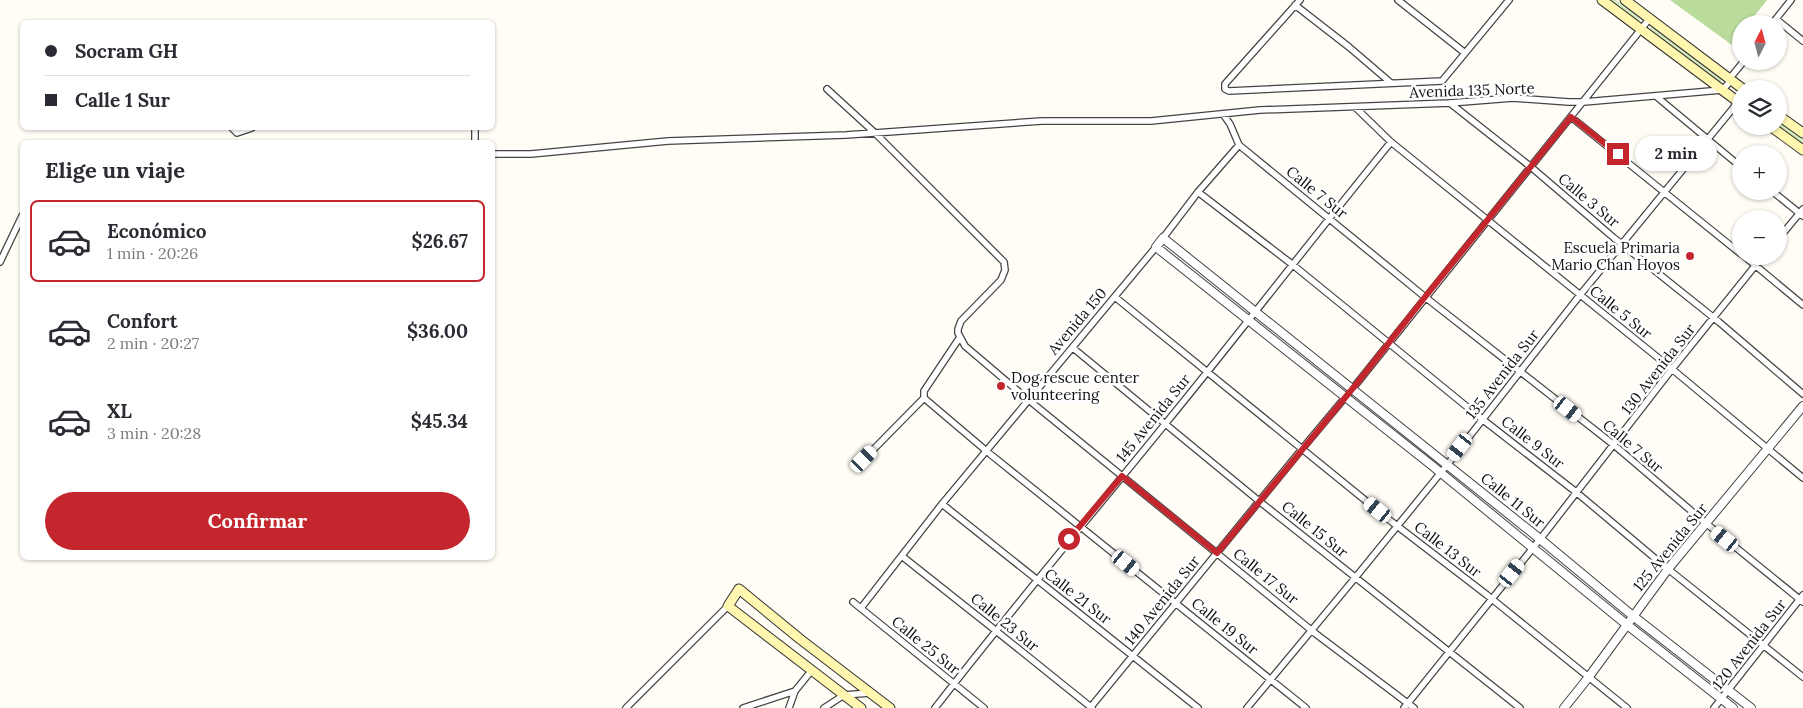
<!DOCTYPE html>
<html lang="es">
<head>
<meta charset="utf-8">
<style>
	:root { --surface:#fff; --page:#f7f7f7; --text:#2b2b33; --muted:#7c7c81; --line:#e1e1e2; --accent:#c4262e }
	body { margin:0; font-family:Lora,serif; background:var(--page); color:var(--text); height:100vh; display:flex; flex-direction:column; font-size:19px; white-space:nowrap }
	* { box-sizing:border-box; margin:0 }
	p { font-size:16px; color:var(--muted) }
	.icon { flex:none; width:28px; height:28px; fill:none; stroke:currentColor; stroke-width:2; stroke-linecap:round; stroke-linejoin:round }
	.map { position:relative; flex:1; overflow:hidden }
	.panel { position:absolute; left:20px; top:140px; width:475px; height:420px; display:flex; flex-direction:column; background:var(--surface); border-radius:8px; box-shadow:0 1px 4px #0004 }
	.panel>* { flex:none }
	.hud { position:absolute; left:20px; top:20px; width:475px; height:110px; border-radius:8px; box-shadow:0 1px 4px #0004; display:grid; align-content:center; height:110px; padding:0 25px; background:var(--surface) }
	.needle { width:32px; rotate:6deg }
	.tools { position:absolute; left:1732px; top:15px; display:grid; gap:10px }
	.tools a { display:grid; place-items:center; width:55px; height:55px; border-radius:50%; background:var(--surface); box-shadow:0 1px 4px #0004; font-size:25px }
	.end { position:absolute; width:22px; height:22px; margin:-11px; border:6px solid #c4262e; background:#fff; box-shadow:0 0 0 2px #fff }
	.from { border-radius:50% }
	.bubble { position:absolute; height:35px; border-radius:18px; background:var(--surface); box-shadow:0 1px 4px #0004; font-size:16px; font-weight:700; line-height:35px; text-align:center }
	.car { position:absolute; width:15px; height:30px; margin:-15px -8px; border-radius:6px; box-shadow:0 0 4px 1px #0007; background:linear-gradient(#fff 24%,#345 0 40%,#fff 0 76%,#345 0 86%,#fff 0) }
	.hud b { display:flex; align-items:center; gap:18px; height:48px; font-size:19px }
	.hud b+b { border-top:1px solid var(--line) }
	.hud i { width:12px; height:12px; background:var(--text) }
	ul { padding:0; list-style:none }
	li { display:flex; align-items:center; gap:15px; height:82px; margin:0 10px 8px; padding:0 15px; border:2px solid transparent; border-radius:8px }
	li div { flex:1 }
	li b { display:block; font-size:19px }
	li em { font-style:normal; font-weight:700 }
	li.selected { border-color:var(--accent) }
	li>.icon { width:45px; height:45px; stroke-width:1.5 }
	h2 { padding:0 25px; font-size:22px; line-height:60px }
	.primary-button { display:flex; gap:10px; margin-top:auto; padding:10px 25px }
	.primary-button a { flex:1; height:58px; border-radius:30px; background:var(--accent); color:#fff; font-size:20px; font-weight:700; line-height:58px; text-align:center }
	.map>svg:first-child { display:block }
	.green { fill:#d5ebbd }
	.forest { fill:#b9dc9c }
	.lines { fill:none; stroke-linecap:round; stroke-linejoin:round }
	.minor-casing { stroke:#444; stroke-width:8 }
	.tertiary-casing { stroke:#444; stroke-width:10 }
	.secondary-casing { stroke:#333; stroke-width:11 }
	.minor { stroke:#fff; stroke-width:5.5 }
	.tertiary { stroke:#fff; stroke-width:8 }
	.secondary { stroke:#fff6b0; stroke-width:9 }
	.route { stroke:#c4262e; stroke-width:6 }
	.poi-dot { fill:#c4262e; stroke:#fff; stroke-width:2 }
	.labels { text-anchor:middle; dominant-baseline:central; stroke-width:5; stroke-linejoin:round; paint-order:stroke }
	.street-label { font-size:15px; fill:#111; stroke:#fff }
	.poi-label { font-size:15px; fill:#111; stroke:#fff; text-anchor:end }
</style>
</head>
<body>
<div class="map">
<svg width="1803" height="708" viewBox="0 0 1803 708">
	<rect width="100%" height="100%" fill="#fffdf5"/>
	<path class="green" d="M 1608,0 L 1616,0 L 1639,18 L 1640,20 L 1636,21 Z
		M 1651,27 L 1654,27 L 1722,77 L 1721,83 L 1715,82 L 1652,33 L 1650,29 Z
		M 1779,119 L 1803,137 L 1803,145 L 1777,126 L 1779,126 Z"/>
	<path class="forest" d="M 1670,0 L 1767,0 L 1748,24 L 1741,24 L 1741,33 L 1732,45 Z"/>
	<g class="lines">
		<g class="minor-casing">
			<path id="minor" d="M 1300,0 L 1225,84 L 1225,89 L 1229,91 L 1442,81 L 1509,0
				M 1398,0 L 1465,53
				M 1295,5 L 1349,47 L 1391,83
				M 1776,19 L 1803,41
				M 1772,24 L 1791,0
				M 827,89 L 875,133 L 1004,262 L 1005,270 L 1001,280 L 961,321 L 958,329 L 958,333 L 965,346 L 1025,397 L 1316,634 L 1414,708
				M 1657,97 L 1741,167
				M 1450,103 L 1531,167 L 1614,238 L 1719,322 L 1803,394
				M 1355,107 L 1391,142 L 1672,369 L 1803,478
				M 1223,114 L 1230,124 L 1239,145 L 1425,297 L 1614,445 L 1702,520 L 1803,602
				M 1571,117 L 1741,254
				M 232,128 L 237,133 L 252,128
				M 475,142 L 475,128
				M 492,154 L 531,154 L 668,141 L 846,135 L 1042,121 L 1151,121 L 1260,110 L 1450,103 L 1513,98 L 1569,102 L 1584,102 L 1722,90 L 1728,84 L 1730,78 L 1744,61
				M 1772,191 L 1803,216
				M 1198,192 L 1293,265 L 1482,419 L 1576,492 L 1663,565 L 1803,677
				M 1163,238 L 1198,192 L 1239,145
				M 1779,238 L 1803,209
				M 1744,256 L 1803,305
				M 0,262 L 22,216
				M 1115,297 L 1392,522 L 1487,595 L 1627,708
				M 1073,348 L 1259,501 L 1520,708
				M 924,398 L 990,454 L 1306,708
				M 864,459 L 924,398 L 924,391 L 960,337
				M 942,504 L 1198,708
				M 903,557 L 990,626 L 1092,708
				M 853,602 L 984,708
				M 861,608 L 942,504 L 1156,247
				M 626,708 L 728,606
				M 743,708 L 795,691
				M 789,708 L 795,691 L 812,670
				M 824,708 L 844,695 L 870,693
				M 935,708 C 1010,611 1089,518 1166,423 C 1242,330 1315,235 1391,142
				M 1090,708 L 1302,449 L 1358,382 L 1650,18
				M 1247,708 L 1355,578 L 1447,465 L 1580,295 L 1739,101
				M 1404,708 L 1545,533 L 1672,369 L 1763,256
				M 1714,708 L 1803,595"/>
		</g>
		<g class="tertiary-casing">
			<path id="tertiary" d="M 1564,708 L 1588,678 L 1668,569 L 1803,406
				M 1733,708 L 1626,624 L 1430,464 L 1156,247 L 1163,238 L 1540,539 L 1633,616 L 1751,708"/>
		</g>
		<g class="secondary-casing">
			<path id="secondary" d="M 1602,0 L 1741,104
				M 1625,0 L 1743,89
				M 1779,116 L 1803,133
				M 1770,126 L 1803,150
				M 861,708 L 728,606 L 739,589 L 800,639 L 890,708"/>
		</g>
		<use href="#minor" class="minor"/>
		<use href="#tertiary" class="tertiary"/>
		<use href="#secondary" class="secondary"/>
	</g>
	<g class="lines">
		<path class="route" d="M 1069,539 L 1122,476 L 1217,553 L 1358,382 L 1425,297 L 1571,117 L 1618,154"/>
	</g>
	<g class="poi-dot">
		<circle cx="1690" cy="256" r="5"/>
		<circle cx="1001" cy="386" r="5"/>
	</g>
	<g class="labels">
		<g class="street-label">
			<text transform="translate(1472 90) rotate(-2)">Avenida 135 Norte</text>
			<text transform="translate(1317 192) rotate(39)">Calle 7 Sur</text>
			<text transform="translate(1589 200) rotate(40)">Calle 3 Sur</text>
			<text transform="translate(1621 312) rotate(39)">Calle 5 Sur</text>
			<text transform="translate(1077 321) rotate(-50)">Avenida 150</text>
			<text transform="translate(1658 369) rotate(-52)">130 Avenida Sur</text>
			<text transform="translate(1502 374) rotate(-52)">135 Avenida Sur</text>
			<text transform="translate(1153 418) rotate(-51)">145 Avenida Sur</text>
			<text transform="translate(1533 442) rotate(38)">Calle 9 Sur</text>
			<text transform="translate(1633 446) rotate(40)">Calle 7 Sur</text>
			<text transform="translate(1513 500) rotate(39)">Calle 11 Sur</text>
			<text transform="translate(1315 529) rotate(39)">Calle 15 Sur</text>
			<text transform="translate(1670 547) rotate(-51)">125 Avenida Sur</text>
			<text transform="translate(1448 549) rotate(38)">Calle 13 Sur</text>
			<text transform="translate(1266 576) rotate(39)">Calle 17 Sur</text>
			<text transform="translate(1078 596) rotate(38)">Calle 21 Sur</text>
			<text transform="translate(1162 600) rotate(-51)">140 Avenida Sur</text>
			<text transform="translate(1005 622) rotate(39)">Calle 23 Sur</text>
			<text transform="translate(1225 626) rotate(39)">Calle 19 Sur</text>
			<text transform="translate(1749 644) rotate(-52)">120 Avenida Sur</text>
			<text transform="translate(926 645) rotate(39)">Calle 25 Sur</text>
		</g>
		<g class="poi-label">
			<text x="1680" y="247">Escuela Primaria<tspan x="1680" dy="17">Mario Chan Hoyos</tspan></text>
			<text x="1011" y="377" text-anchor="start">Dog rescue center<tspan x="1011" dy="17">volunteering</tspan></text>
		</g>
	</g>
</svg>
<div class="tools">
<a><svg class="needle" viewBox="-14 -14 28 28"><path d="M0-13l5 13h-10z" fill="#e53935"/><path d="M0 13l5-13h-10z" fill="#7c7c81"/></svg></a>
<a><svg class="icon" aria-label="layers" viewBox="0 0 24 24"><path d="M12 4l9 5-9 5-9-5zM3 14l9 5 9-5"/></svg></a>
<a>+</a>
<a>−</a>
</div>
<i class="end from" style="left:1069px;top:539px"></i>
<i class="end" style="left:1618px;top:154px"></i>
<div class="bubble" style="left:1635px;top:136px;width:82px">2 min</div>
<i class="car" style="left:1568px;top:409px;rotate:128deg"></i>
<i class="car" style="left:1460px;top:447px;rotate:217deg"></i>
<i class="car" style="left:864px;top:459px;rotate:44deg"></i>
<i class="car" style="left:1378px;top:510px;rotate:309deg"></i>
<i class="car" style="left:1725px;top:539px;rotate:309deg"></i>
<i class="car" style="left:1126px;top:563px;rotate:129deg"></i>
<i class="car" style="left:1512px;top:573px;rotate:39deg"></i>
<div class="hud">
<b><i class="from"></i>Socram GH</b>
<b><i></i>Calle 1 Sur</b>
</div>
<section class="panel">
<h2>Elige un viaje</h2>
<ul>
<li class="selected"><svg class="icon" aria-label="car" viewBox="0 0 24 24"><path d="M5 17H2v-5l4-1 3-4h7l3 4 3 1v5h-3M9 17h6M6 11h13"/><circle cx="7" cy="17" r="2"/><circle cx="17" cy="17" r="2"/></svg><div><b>Económico</b><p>1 min · 20:26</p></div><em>$26.67</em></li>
<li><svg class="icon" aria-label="car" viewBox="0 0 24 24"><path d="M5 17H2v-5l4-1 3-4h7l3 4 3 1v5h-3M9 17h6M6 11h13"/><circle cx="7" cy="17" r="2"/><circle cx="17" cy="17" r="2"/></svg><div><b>Confort</b><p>2 min · 20:27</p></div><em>$36.00</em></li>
<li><svg class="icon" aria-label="car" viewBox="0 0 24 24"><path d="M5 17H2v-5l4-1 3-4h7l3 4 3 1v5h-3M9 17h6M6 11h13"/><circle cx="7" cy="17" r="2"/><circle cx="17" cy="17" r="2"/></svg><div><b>XL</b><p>3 min · 20:28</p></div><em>$45.34</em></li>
</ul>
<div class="primary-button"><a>Confirmar</a></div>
</section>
</div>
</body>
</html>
